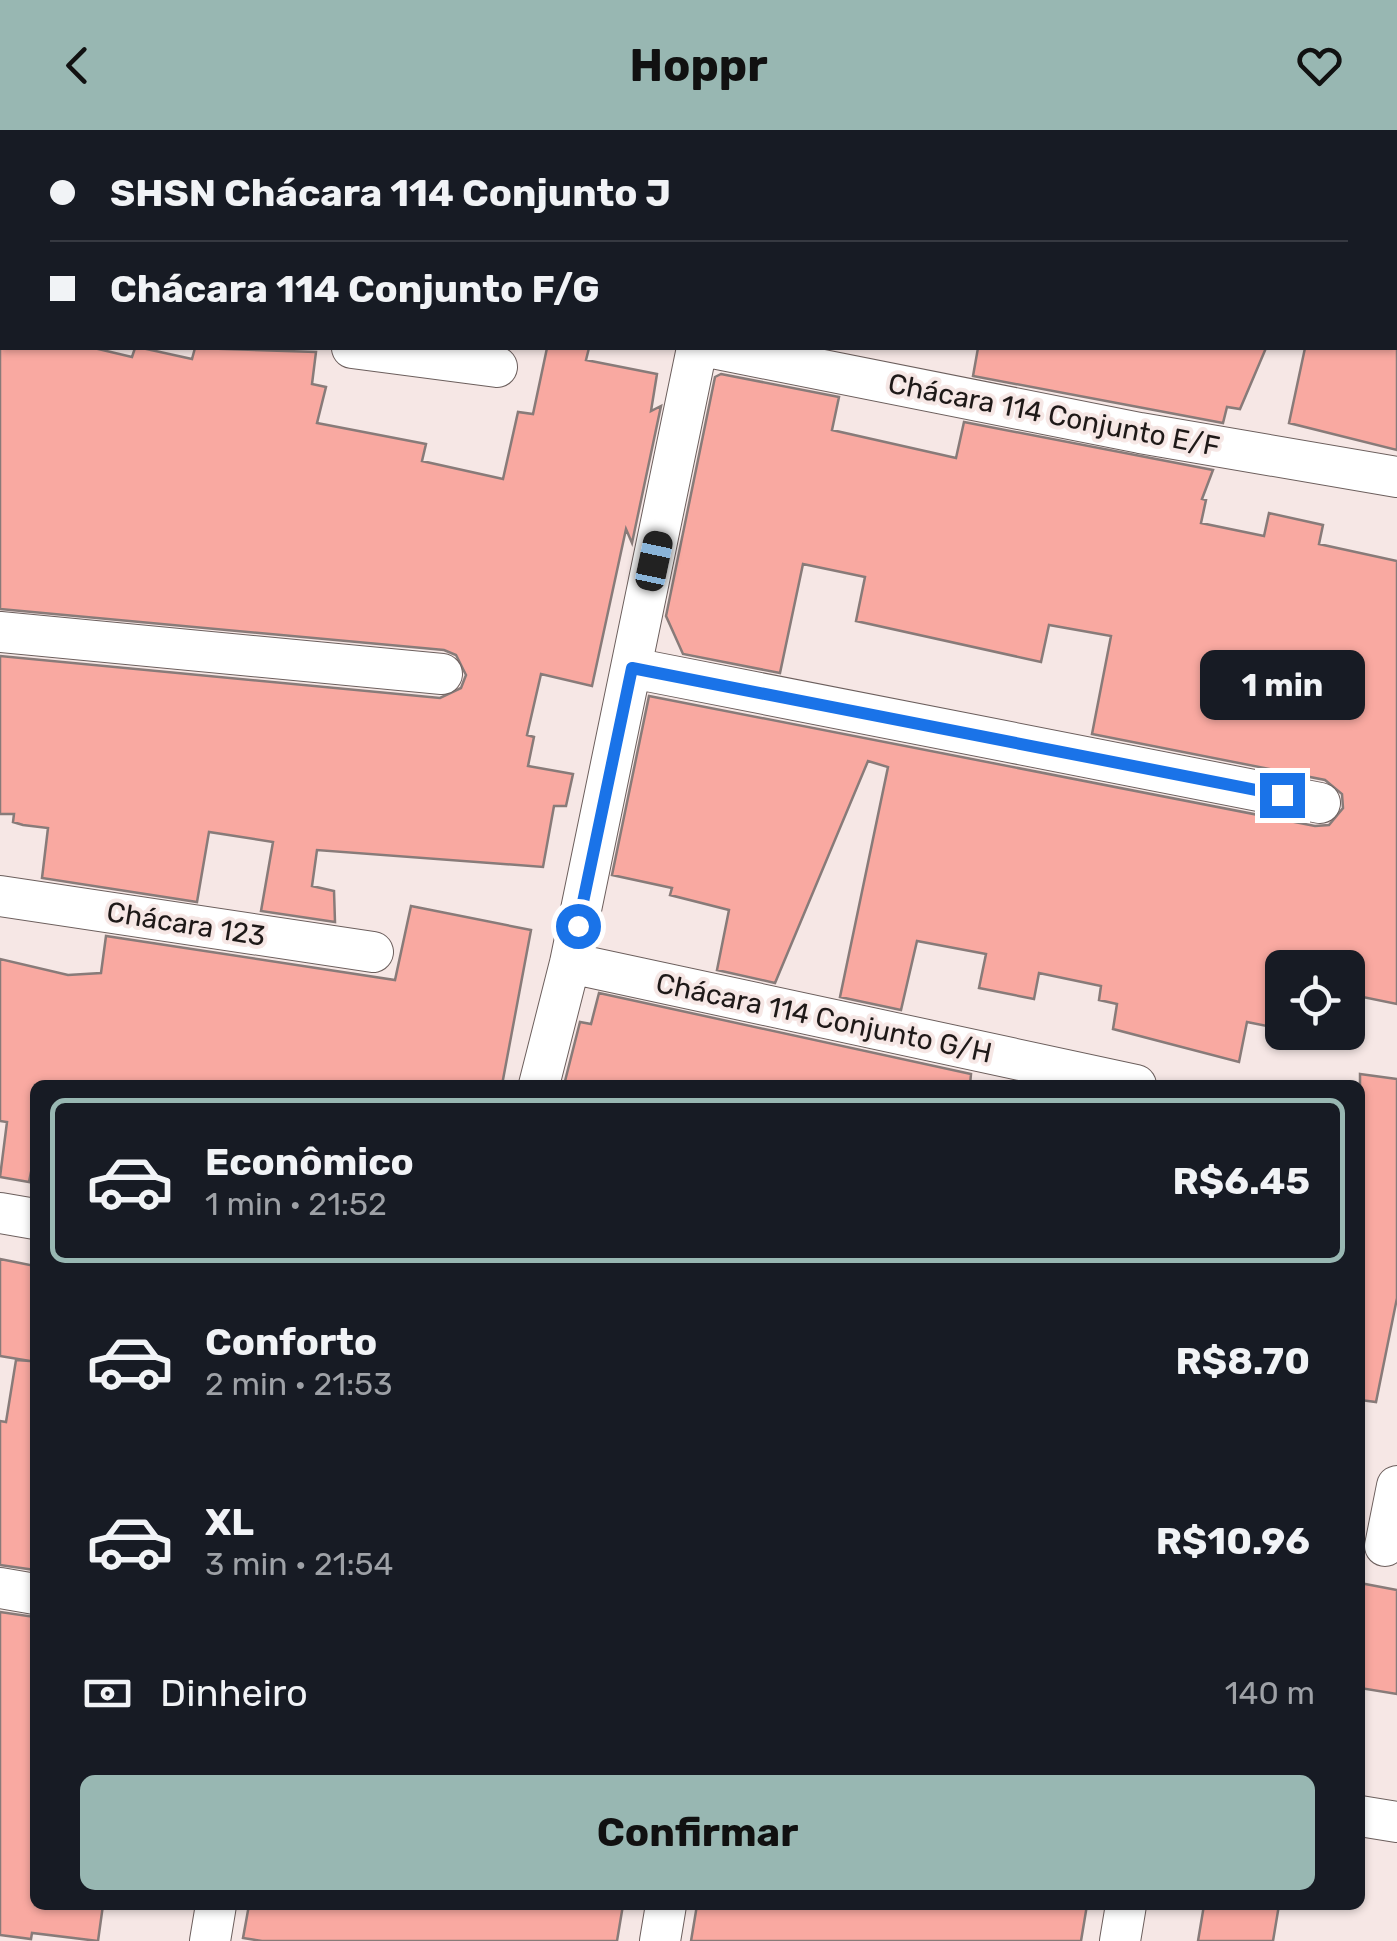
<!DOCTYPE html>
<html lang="pt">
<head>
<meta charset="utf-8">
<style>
	:root { --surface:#171b24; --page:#20242c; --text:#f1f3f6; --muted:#9ea1a6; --line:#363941; --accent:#98b7b2 }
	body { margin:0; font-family:Rubik,sans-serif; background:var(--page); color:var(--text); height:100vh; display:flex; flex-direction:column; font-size:38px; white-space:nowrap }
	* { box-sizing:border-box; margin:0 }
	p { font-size:32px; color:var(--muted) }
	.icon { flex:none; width:55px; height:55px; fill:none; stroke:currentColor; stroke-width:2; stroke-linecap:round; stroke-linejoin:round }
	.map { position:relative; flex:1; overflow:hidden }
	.details { position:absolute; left:30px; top:950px; width:1335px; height:830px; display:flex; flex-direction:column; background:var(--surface); border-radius:15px; box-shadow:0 2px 8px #0004 }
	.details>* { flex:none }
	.hud { position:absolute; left:0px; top:0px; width:1398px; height:220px; box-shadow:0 2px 8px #0004; display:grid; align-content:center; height:220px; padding:0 50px; background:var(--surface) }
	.buttons { position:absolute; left:1265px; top:820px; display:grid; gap:20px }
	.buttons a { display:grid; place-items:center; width:100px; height:100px; border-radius:15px; background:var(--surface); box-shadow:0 2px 8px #0004; font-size:50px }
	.end { position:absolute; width:45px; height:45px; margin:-22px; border:12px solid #1a73e8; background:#fff; box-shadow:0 0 0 5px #fff }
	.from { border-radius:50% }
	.bubble { position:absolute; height:70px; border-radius:15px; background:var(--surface); box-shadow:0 2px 8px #0004; font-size:32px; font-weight:700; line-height:70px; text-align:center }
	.car { position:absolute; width:30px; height:60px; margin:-30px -15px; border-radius:12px; box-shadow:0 0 8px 2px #0007; background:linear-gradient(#222 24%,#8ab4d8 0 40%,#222 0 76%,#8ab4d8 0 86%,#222 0) }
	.hud b { display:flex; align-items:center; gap:35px; height:95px; font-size:38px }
	.hud b+b { border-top:2px solid var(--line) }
	.hud i { width:25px; height:25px; background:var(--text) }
	ul { padding:18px 0 0; list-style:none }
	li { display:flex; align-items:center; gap:30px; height:165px; margin:0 20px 15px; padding:0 30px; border:5px solid transparent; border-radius:15px }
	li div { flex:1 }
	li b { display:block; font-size:38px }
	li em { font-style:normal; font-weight:700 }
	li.active { border-color:var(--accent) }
	li>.icon { width:90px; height:90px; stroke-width:1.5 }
	.pay { display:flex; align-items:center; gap:25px; height:110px; padding:0 50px; font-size:38px }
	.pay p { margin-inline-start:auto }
	.action { display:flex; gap:20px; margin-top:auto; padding:20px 50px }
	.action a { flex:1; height:115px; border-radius:15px; background:var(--accent); color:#111; font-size:40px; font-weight:700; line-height:115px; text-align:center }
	header { display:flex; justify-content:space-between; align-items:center; height:130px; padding:0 50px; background:var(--accent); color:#111; font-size:45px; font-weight:700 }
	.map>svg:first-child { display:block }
	.building { fill:#f9a9a1; stroke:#887b79; stroke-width:2.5 }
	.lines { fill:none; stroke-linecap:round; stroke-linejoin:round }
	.minor-casing { stroke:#6c5f5d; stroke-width:42 }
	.minor { stroke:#fff; stroke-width:40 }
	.route { stroke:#1a73e8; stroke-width:12 }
	.labels { text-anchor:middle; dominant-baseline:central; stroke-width:8; stroke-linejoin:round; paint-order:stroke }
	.street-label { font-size:28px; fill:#1e1918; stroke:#f6e7e5 }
</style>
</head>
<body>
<header><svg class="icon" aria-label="back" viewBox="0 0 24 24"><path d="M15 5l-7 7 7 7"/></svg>Hoppr<svg class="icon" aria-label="heart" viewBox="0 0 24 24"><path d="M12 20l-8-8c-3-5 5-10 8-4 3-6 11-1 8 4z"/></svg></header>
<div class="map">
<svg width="1397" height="1811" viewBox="0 0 1397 1811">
	<rect width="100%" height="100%" fill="#f6e7e5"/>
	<path class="building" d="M 0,218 L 94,218 L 132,227 L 135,218 L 142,218 L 192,229 L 195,218 L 316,222 L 312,254 L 326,257 L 317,293 L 426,314 L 422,331 L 503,349 L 518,282 L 533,284 L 547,218 L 589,218 L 586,230 L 657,244 L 651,281 L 661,276 L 632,413 L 626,399 L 592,556 L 541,544 L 527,605 L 534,607 L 528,636 L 573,644 L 566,676 L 554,676 L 543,737 L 317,720 L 312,756 L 334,761 L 335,792 L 261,781 L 273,712 L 209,702 L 197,772 L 42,748 L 48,698 L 23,695 L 13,692 L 14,684 L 0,684 L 0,526 L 440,568 L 461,558 L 466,545 L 456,525 L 444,520 L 0,479 Z
		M 978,218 L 1266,218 L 1240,279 L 1227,277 L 1223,293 L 973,246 Z
		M 1305,218 L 1397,218 L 1397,320 L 1289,293 Z
		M 721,244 L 839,267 L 832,300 L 956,328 L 964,292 L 1213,340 L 1202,369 L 1206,370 L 1201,393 L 1264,406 L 1269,383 L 1323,395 L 1319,414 L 1397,431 L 1397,874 L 1348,864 L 1348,838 L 1282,838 L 1282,899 L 1247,892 L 1239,932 L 1113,899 L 1117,874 L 1099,870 L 1101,856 L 1039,843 L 1034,869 L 979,858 L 986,824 L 917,811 L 901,880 L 840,867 L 888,637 L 868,631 L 775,853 L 717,840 L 729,780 L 670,765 L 672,758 L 612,745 L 649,566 L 1315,696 L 1329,695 L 1343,678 L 1342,664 L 1325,650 L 1092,604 L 1111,506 L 1049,495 L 1041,532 L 856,491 L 865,447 L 803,434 L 780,543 L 683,524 L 666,486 L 715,247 Z
		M 411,776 L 531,800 L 502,955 L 35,955 L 35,1022 L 29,1052 L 0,1047 L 7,992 L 0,991 L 0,829 L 68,845 L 101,843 L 106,806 L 395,850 Z
		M 599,863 L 971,944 L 970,955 L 564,955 L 580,892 L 591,894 Z
		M 1360,944 L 1397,949 L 1397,1168 L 1376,1272 L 1360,1270 Z
		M 0,1129 L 35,1136 L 35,1440 L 0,1435 L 0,1291 L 6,1292 L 16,1230 L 30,1231 L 0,1226 Z
		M 1360,1453 L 1397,1460 L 1397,1564 L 1360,1558 Z
		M 0,1482 L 35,1487 L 35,1775 L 103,1775 L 98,1811 L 32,1803 L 31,1809 L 0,1805 Z
		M 249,1775 L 623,1775 L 617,1811 L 262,1811 L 243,1808 Z
		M 697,1775 L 1087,1775 L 1081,1811 L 691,1811 Z
		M 1204,1775 L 1279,1775 L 1273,1811 L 1198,1811 Z"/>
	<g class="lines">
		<g class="minor-casing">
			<path id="minor" d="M 1143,0 L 1154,2
				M 745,2 L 745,0
				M 1395,57 L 1397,57
				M 0,170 L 2,171
				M 352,218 L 497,237
				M 712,218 L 1140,303 L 1397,347
				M 0,502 L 442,544
				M 632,538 L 1320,673
				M 0,766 L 373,822
				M 570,833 L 1136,955
				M 539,955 L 570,833 L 697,218
				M 0,1083 L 35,1089
				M 1385,1416 L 1397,1356
				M 0,1458 L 35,1464
				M 1360,1686 L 1397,1692
				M 210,1811 L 216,1775
				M 660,1811 L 666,1775
				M 1120,1811 L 1126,1775"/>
		</g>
		<use href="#minor" class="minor"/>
	</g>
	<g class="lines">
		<path class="route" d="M 578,796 L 632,538 L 1282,665"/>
	</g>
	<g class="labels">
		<g class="street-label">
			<text transform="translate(1054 285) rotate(11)">Chácara 114 Conjunto E/F</text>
			<text transform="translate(186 794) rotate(9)">Chácara 123</text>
			<text transform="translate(824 888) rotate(12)">Chácara 114 Conjunto G/H</text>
		</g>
	</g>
</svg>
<div class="buttons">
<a><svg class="icon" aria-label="locate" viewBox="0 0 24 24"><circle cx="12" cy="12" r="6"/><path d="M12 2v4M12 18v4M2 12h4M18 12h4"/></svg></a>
</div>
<i class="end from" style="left:578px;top:796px"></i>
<i class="end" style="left:1282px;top:665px"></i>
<div class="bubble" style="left:1200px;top:520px;width:165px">1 min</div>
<i class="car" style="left:654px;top:431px;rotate:12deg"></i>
<div class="hud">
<b><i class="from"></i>SHSN Chácara 114 Conjunto J</b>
<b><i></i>Chácara 114 Conjunto F/G</b>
</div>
<section class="details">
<ul>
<li class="active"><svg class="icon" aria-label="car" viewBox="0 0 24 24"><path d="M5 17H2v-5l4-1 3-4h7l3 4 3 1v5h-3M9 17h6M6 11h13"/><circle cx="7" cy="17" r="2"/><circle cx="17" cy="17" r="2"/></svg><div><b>Econômico</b><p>1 min · 21:52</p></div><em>R$6.45</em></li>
<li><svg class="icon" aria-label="car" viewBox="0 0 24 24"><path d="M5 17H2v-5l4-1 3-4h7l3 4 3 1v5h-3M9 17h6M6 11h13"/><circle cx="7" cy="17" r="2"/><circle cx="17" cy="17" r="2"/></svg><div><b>Conforto</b><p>2 min · 21:53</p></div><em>R$8.70</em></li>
<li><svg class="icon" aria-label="car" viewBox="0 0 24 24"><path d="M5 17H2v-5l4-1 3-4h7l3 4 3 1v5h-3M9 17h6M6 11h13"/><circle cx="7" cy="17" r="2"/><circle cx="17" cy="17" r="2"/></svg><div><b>XL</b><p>3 min · 21:54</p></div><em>R$10.96</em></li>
</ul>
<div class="pay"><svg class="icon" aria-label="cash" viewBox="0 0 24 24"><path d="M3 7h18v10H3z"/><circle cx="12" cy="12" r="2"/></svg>Dinheiro<p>140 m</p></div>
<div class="action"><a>Confirmar</a></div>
</section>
</div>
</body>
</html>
